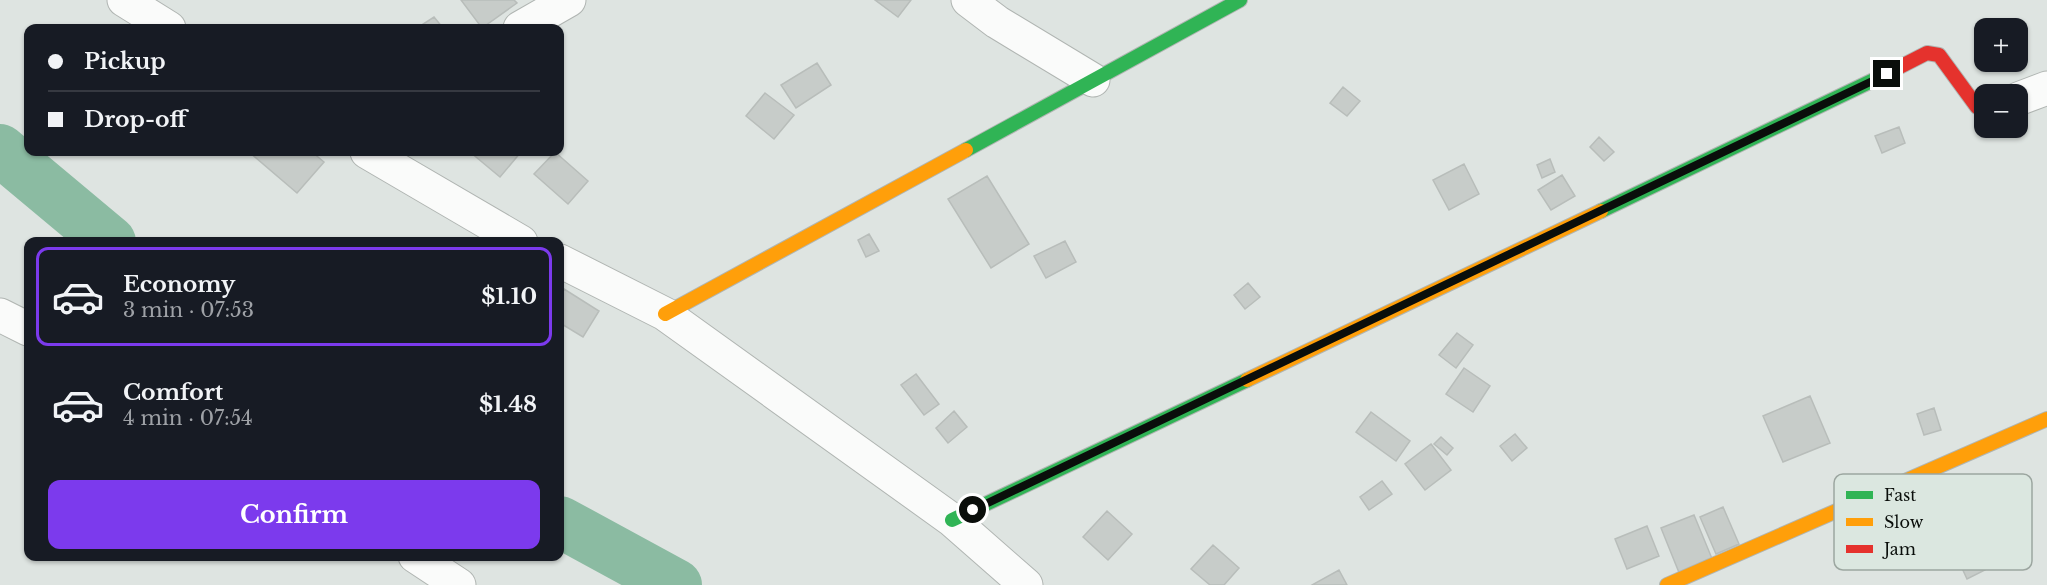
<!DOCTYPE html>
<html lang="en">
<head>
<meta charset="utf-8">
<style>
	:root { --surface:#171b24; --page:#242831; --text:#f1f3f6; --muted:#9ea1a6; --line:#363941; --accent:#7c3aed }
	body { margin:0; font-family:"Libre Baskerville",serif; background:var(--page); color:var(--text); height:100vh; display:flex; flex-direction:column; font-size:22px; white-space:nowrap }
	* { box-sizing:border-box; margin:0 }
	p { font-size:20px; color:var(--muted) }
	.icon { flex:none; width:33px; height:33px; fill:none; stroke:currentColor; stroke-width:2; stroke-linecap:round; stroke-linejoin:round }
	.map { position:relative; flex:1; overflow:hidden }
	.panel { position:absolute; left:24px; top:237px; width:540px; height:324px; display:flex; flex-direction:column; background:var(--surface); border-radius:12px; box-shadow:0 2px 4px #0004 }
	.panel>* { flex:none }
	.guide { position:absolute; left:24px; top:24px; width:540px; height:132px; border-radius:12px; box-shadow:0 2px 4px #0004; display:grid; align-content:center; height:132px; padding:0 24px; background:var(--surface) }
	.controls { position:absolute; left:1974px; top:18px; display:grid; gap:12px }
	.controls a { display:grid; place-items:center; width:54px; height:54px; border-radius:12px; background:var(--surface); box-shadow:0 2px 4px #0004; font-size:30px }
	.end { position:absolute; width:27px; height:27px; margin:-14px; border:8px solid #0a0e0b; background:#fff; box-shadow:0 0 0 3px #fff }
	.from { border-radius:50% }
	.guide b { display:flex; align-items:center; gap:21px; height:57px; font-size:22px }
	.guide b+b { border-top:2px solid var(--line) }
	.guide i { width:15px; height:15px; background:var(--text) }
	ul { padding:10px 0 0; list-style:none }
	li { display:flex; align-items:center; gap:18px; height:99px; margin:0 12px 9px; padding:0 12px; border:3px solid transparent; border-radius:12px }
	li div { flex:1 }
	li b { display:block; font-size:22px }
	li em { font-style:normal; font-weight:700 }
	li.on { border-color:var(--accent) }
	li>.icon { width:54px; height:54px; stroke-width:1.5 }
	.button { display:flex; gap:12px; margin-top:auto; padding:12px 24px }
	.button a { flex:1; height:69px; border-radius:12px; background:var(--accent); color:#fff; font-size:24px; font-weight:700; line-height:69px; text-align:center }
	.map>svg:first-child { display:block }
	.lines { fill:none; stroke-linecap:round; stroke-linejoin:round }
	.river { stroke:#8bbba2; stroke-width:52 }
	.building { fill:#c7ccc9; stroke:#b8bdba; stroke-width:1.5 }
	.street-casing { stroke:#b0b5b2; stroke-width:35 }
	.fast-casing { stroke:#b0b5b2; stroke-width:16 }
	.slow-casing { stroke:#b0b5b2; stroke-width:16 }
	.jam-casing { stroke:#b0b5b2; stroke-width:16 }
	.street { stroke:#fafbfa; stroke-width:33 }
	.fast { stroke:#30b455; stroke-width:14 }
	.slow { stroke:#ff9f0a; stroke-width:14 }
	.jam { stroke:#e5322d; stroke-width:14 }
	.route { stroke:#0a0e0b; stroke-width:8 }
	.key { fill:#dbe7e0; stroke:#9ca6a0; stroke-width:1.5 }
	.key-label { font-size:16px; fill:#0a0e0b }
</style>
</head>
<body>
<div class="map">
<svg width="2047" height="585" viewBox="0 0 2047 585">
	<rect width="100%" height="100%" fill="#dee4e1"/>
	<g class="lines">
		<path class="river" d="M 0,150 L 110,242
			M 560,522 L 676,585"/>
	</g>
	<path class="building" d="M 461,0 L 514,0 L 517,3 L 482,28 Z
		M 875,0 L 911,0 L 898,17 Z
		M 434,17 L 443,28 L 417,28 Z
		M 817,63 L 831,85 L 796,108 L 781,85 Z
		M 1343,87 L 1360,101 L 1347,116 L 1330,103 Z
		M 765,93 L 794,115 L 774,139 L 746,116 Z
		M 1899,127 L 1905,143 L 1882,153 L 1875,136 Z
		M 1599,137 L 1614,152 L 1604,161 L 1590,147 Z
		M 249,152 L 312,152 L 324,162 L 297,193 Z
		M 470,152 L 521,152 L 500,177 Z
		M 555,152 L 588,181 L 568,204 L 534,174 Z
		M 1550,159 L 1555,172 L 1542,178 L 1537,165 Z
		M 1464,164 L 1479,194 L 1449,210 L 1433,180 Z
		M 1562,175 L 1575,196 L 1551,210 L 1538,190 Z
		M 987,176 L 1029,244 L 991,268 L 948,199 Z
		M 869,234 L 879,251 L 866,257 L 858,240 Z
		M 1065,241 L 1076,262 L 1046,278 L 1034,256 Z
		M 1248,283 L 1260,297 L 1245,309 L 1234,295 Z
		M 564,289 L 599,311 L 583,337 L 560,323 L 560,296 Z
		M 1457,333 L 1473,345 L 1456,368 L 1439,355 Z
		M 1464,368 L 1490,386 L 1473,412 L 1446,394 Z
		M 916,374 L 939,404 L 924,415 L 901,385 Z
		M 1810,396 L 1830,443 L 1783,462 L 1763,416 Z
		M 1934,408 L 1941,430 L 1924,435 L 1917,414 Z
		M 954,411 L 967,427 L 948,443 L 936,428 Z
		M 1371,412 L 1410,441 L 1396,461 L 1356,432 Z
		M 1515,434 L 1527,448 L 1512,461 L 1500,446 Z
		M 1441,437 L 1453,448 L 1447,455 L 1434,444 Z
		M 1431,444 L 1451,470 L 1425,490 L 1405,464 Z
		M 1382,481 L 1392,494 L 1369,510 L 1360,497 Z
		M 1723,507 L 1739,544 L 1716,554 L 1700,517 Z
		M 1107,511 L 1132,534 L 1108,560 L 1083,537 Z
		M 1694,515 L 1713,561 L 1680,575 L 1661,528 Z
		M 1647,526 L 1659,556 L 1627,569 L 1615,539 Z
		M 1213,545 L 1239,568 L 1224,585 L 1210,585 L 1191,569 Z
		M 1979,558 L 1985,570 L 1967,579 L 1961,566 Z
		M 1339,570 L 1347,585 L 1312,585 Z"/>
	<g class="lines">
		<g class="street-casing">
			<path id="street" d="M 124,0 L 169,28
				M 968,0 L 997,22 L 1093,80
				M 520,28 L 569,0
				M 2018,99 L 2047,88
				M 367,152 L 521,242
				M 560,261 L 665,314 L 952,520 L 1026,585
				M 0,315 L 28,329
				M 415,556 L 459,585"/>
		</g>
		<g class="fast-casing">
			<path id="fast" d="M 966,150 L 1240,0
				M 1601,211 L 1884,75
				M 952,520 L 1247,380"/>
		</g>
		<g class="slow-casing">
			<path id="slow" d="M 665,314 L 966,150
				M 1247,380 L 1601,211
				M 1667,585 L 2047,419"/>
		</g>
		<g class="jam-casing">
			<path id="jam" d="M 1884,75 L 1927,53 L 1939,55 L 1977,107 L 1984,110"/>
		</g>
		<use href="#street" class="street"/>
		<use href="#fast" class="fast"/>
		<use href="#slow" class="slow"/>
		<use href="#jam" class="jam"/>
	</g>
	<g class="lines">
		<path class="route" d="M 973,510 L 1887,74"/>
	</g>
	<rect x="1834" y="474" width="198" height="96" rx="9" class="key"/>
	<rect x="1846" y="491" width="27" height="8" fill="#30b455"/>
	<rect x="1846" y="518" width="27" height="8" fill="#ff9f0a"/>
	<rect x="1846" y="545" width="27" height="8" fill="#e5322d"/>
	<g class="key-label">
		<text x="1884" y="501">Fast</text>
		<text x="1884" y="528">Slow</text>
		<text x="1884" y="555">Jam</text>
	</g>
</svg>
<div class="controls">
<a>+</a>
<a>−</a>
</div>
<i class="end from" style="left:973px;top:510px"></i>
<i class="end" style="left:1887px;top:74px"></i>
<div class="guide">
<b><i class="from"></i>Pickup</b>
<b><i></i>Drop-off</b>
</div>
<section class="panel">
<ul>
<li class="on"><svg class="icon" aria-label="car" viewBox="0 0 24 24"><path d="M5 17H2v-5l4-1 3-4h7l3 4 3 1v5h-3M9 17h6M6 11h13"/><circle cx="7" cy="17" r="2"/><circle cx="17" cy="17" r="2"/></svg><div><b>Economy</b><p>3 min · 07:53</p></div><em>$1.10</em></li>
<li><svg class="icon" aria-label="car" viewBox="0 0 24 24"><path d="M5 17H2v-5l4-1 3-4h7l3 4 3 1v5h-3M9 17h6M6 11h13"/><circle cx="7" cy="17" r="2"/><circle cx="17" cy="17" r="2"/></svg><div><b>Comfort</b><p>4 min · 07:54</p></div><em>$1.48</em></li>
</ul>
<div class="button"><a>Confirm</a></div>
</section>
</div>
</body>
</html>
